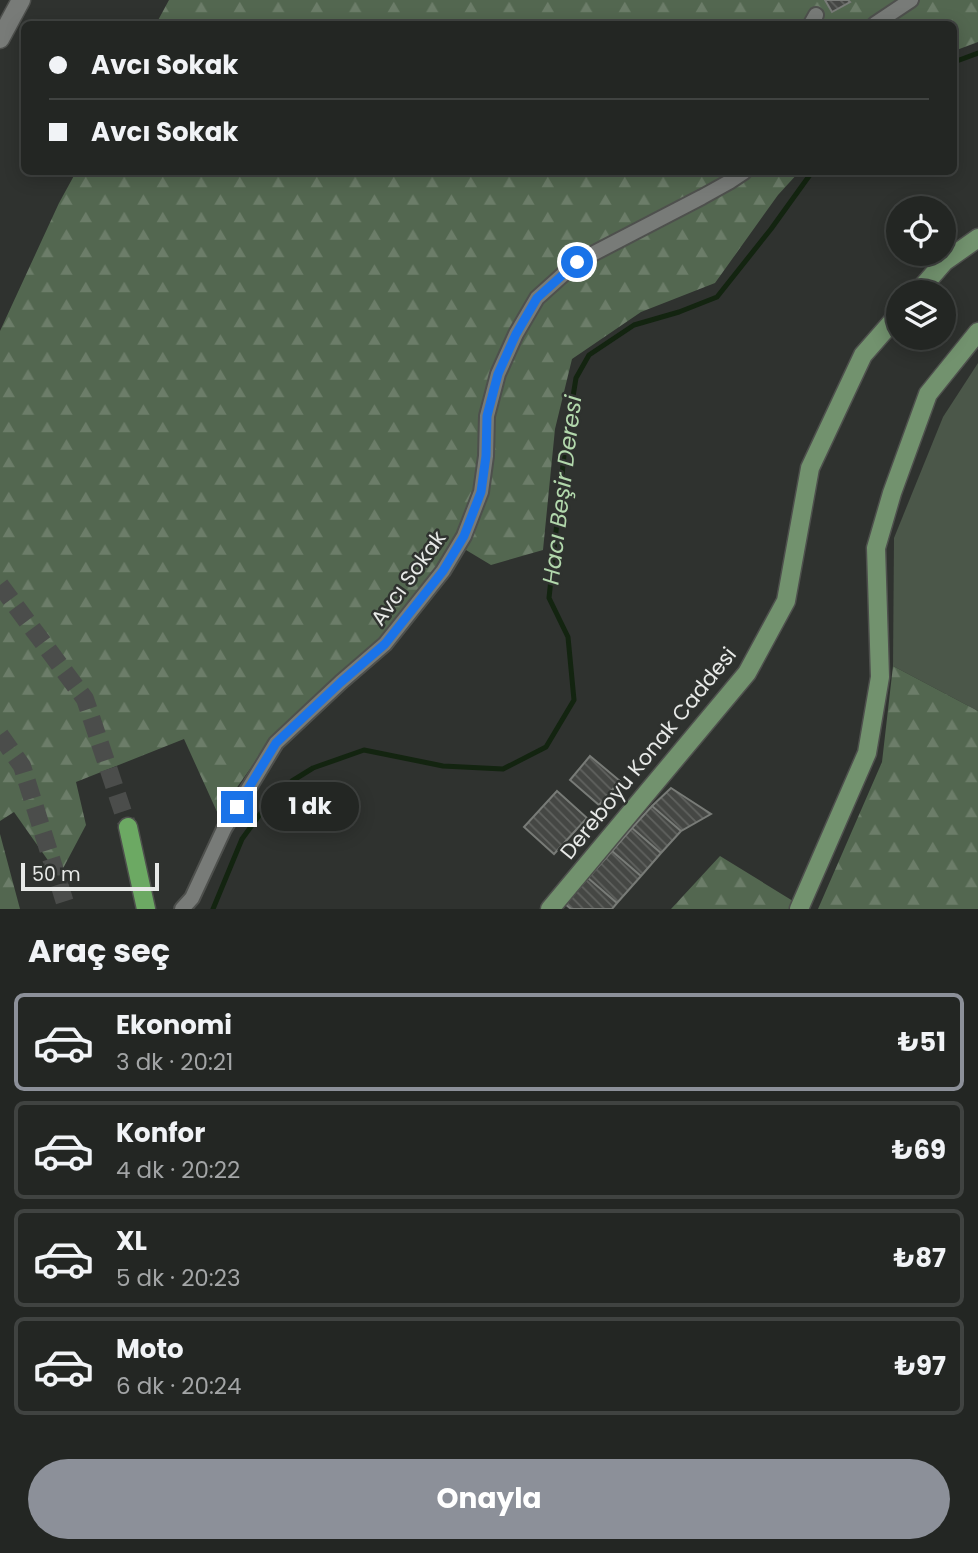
<!DOCTYPE html>
<html lang="tr">
<head>
<meta charset="utf-8">
<style>
	:root { --surface:#232623; --page:#2f3230; --text:#f1f3f6; --muted:#a3a5a6; --line:#404341; --accent:#8c9099 }
	body { margin:0; font-family:Poppins,sans-serif; background:var(--page); color:var(--text); height:100vh; display:flex; flex-direction:column; font-size:26px; white-space:nowrap }
	* { box-sizing:border-box; margin:0 }
	p { font-size:23px; color:var(--muted) }
	.icon { flex:none; width:38px; height:38px; fill:none; stroke:currentColor; stroke-width:2; stroke-linecap:round; stroke-linejoin:round }
	.map { position:relative; height:909px; overflow:hidden }
	.details { display:flex; flex-direction:column; background:var(--surface); flex:1 }
	.details>* { flex:none }
	.hud { position:absolute; left:21px; top:21px; width:936px; height:154px; border-radius:10px; box-shadow:0 4px 18px #0003,0 0 0 2px var(--line); display:grid; align-content:center; height:154px; padding:0 28px; background:var(--surface) }
	.tools { position:absolute; left:886px; top:196px; display:grid; gap:14px }
	.tools a { display:grid; place-items:center; width:70px; height:70px; border-radius:50%; background:var(--surface); box-shadow:0 4px 18px #0003,0 0 0 2px var(--line); font-size:35px }
	.scale { position:absolute; left:21px; bottom:18px; width:138px; box-sizing:border-box; padding-left:7px; border:4px solid #e7e9e7; border-top:0; font-size:19px; line-height:24px; white-space:nowrap; color:#e7e9e7; -webkit-text-stroke:5px #2f322f; paint-order:stroke }
	.end { position:absolute; width:32px; height:32px; margin:-16px; border:9px solid #1a73e8; background:#fff; box-shadow:0 0 0 4px #fff }
	.from { border-radius:50% }
	.bubble { position:absolute; height:49px; border-radius:24px; background:var(--surface); box-shadow:0 4px 18px #0003,0 0 0 2px var(--line); font-size:23px; font-weight:700; line-height:49px; text-align:center }
	.hud b { display:flex; align-items:center; gap:24px; height:66px; font-size:26px }
	.hud b+b { border-top:2px solid var(--line) }
	.hud i { width:18px; height:18px; background:var(--text) }
	ul { padding:0; list-style:none }
	li { display:flex; align-items:center; gap:21px; height:98px; margin:0 14px 10px; padding:0 14px; border:4px solid var(--line); border-radius:10px }
	li div { flex:1 }
	li b { display:block; font-size:26px }
	li em { font-style:normal; font-weight:700 }
	li.active { border-color:var(--accent) }
	li>.icon { width:63px; height:63px; stroke-width:1.5 }
	h2 { padding:0 28px; font-size:32px; line-height:84px }
	.primary-button { display:flex; gap:14px; margin-top:auto; padding:14px 28px }
	.primary-button a { flex:1; height:80px; border-radius:42px; background:var(--accent); color:#fff; font-size:28px; font-weight:700; line-height:80px; text-align:center }
	.map>svg:first-child { display:block }
	.grass { fill:#4b5749 }
	.forest { fill:url(#forest-firs) }
	.lines { fill:none; stroke-linecap:round; stroke-linejoin:round }
	.stream { stroke:#132410; stroke-width:5 }
	.building { fill:url(#building-back-hatch); stroke:#787b77; stroke-width:2 }
	.primary-tunnel { stroke:#4b4d4b; stroke-width:18; stroke-dasharray:18 9; stroke-linecap:butt }
	.minor-casing { stroke:#4e504d; stroke-width:18 }
	.tertiary-casing { stroke:#4e504d; stroke-width:21 }
	.secondary-casing { stroke:#4e504d; stroke-width:21 }
	.primary-casing { stroke:#4e504d; stroke-width:21 }
	.minor { stroke:#787b78; stroke-width:14 }
	.tertiary { stroke:#787b78; stroke-width:18 }
	.secondary { stroke:#72926e; stroke-width:18 }
	.primary { stroke:#6ca963; stroke-width:18 }
	.route { stroke:#1a73e8; stroke-width:9 }
	.labels { text-anchor:middle; dominant-baseline:central; stroke-width:5; stroke-linejoin:round; paint-order:stroke }
	.street-label { font-size:21px; fill:#e7e9e7; stroke:#2f322f }
	.water-label { font-size:23px; font-style:italic; fill:#b2d8ac; stroke:#2f322f }
</style>
</head>
<body>
<div class="map">
<svg width="978" height="909" viewBox="0 0 978 909">
	<defs>
		<pattern id="forest-firs" width="22" height="20" patternUnits="userSpaceOnUse" patternTransform="scale(1.75)"><rect width="22" height="20" fill="#536750"/><path d="M5 1l3.5 6h-7zM16 11l3.5 6h-7z" fill="#6c7d69"/></pattern>
		<pattern id="building-back-hatch" width="6" height="6" patternUnits="userSpaceOnUse" patternTransform="scale(1.75)"><rect width="6" height="6" fill="#454744"/><path d="M-1 5l2 2M0 0l6 6M5-1l2 2" fill="none" stroke="#60625f"/></pattern>
	</defs>
	<rect width="100%" height="100%" fill="#2f322f"/>
	<path class="grass" d="M 978,363 L 978,711 L 893,666 L 894,538 L 943,417 Z"/>
	<path class="forest" d="M 169,0 L 978,0 L 978,42 L 954,51 L 954,24 L 156,24 Z
		M 76,172 L 799,172 L 778,195 L 715,283 L 641,312 L 572,359 L 555,429 L 543,550 L 491,565 L 466,550 L 445,555 L 419,592 L 377,644 L 270,741 L 218,814 L 184,739 L 76,782 L 86,825 L 59,876 L 14,812 L 0,821 L 0,331 L 59,203 Z
		M 893,666 L 978,711 L 978,909 L 818,909 L 882,762 Z
		M 0,834 L 20,909 L 0,909 Z
		M 720,856 L 806,909 L 671,909 Z"/>
	<g class="lines">
		<path class="stream" d="M 954,62 L 978,53
			M 213,909 L 242,839 L 266,806 L 292,781 L 313,768 L 364,750 L 443,766 L 503,769 L 546,747 L 574,700 L 568,637 L 549,598 L 565,446 L 576,378 L 589,355 L 634,325 L 679,312 L 717,297 L 771,229 L 812,172"/>
	</g>
	<path class="building" d="M 825,0 L 848,0 L 850,2 L 832,12 Z
		M 590,756 L 620,781 L 599,805 L 570,780 Z
		M 671,788 L 711,814 L 681,831 L 652,806 Z
		M 557,791 L 587,818 L 554,854 L 524,827 Z
		M 652,806 L 681,831 L 661,853 L 632,828 Z
		M 632,828 L 661,853 L 641,876 L 612,851 Z
		M 612,851 L 641,876 L 617,903 L 588,878 Z
		M 588,878 L 617,903 L 612,909 L 571,909 L 565,904 Z"/>
	<g class="lines">
		<path class="primary-tunnel" d="M 0,585 L 85,699 L 128,827
			M 0,735 L 22,766 L 67,909"/>
		<g class="minor-casing">
			<path id="minor" d="M 811,24 L 816,15
				M 875,24 L 911,0
				M 182,909 L 192,898 L 224,829 L 276,743 L 341,682 L 385,644 L 443,571 L 464,536 L 481,492 L 486,456 L 487,416 L 498,374 L 516,334 L 537,298 L 577,262 L 702,197 L 729,182 L 744,172"/>
		</g>
		<g class="tertiary-casing">
			<path id="tertiary" d="M 0,39 L 21,0"/>
		</g>
		<g class="secondary-casing">
			<path id="secondary" d="M 918,292 L 944,262 L 978,238
				M 550,909 L 747,673 L 786,601 L 810,468 L 863,355 L 898,315
				M 799,909 L 867,753 L 880,677 L 876,548 L 892,493 L 928,394 L 978,332"/>
		</g>
		<g class="primary-casing">
			<path id="primary" d="M 128,827 L 146,909"/>
		</g>
		<use href="#minor" class="minor"/>
		<use href="#tertiary" class="tertiary"/>
		<use href="#secondary" class="secondary"/>
		<use href="#primary" class="primary"/>
	</g>
	<g class="lines">
		<path class="route" d="M 237,807 L 276,743 L 341,682 L 385,644 L 443,571 L 464,536 L 481,492 L 486,456 L 487,416 L 498,374 L 516,334 L 537,298 L 577,262"/>
	</g>
	<g class="labels">
		<g class="street-label">
			<text transform="translate(408 578) rotate(-54)">Avcı Sokak</text>
			<text transform="translate(648 753) rotate(-51)">Dereboyu Konak Caddesi</text>
		</g>
		<g class="water-label">
			<text transform="translate(562 490) rotate(-83)">Hacı Beşir Deresi</text>
		</g>
	</g>
</svg>
<div class="tools">
<a><svg class="icon" aria-label="locate" viewBox="0 0 24 24"><circle cx="12" cy="12" r="6"/><path d="M12 2v4M12 18v4M2 12h4M18 12h4"/></svg></a>
<a><svg class="icon" aria-label="layers" viewBox="0 0 24 24"><path d="M12 4l9 5-9 5-9-5zM3 14l9 5 9-5"/></svg></a>
</div>
<div class="scale">50 m</div>
<i class="end from" style="left:577px;top:262px"></i>
<i class="end" style="left:237px;top:807px"></i>
<div class="bubble" style="left:261px;top:782px;width:98px">1 dk</div>
<div class="hud">
<b><i class="from"></i>Avcı Sokak</b>
<b><i></i>Avcı Sokak</b>
</div>
</div>
<section class="details">
<h2>Araç seç</h2>
<ul>
<li class="active"><svg class="icon" aria-label="car" viewBox="0 0 24 24"><path d="M5 17H2v-5l4-1 3-4h7l3 4 3 1v5h-3M9 17h6M6 11h13"/><circle cx="7" cy="17" r="2"/><circle cx="17" cy="17" r="2"/></svg><div><b>Ekonomi</b><p>3 dk · 20:21</p></div><em>₺51</em></li>
<li><svg class="icon" aria-label="car" viewBox="0 0 24 24"><path d="M5 17H2v-5l4-1 3-4h7l3 4 3 1v5h-3M9 17h6M6 11h13"/><circle cx="7" cy="17" r="2"/><circle cx="17" cy="17" r="2"/></svg><div><b>Konfor</b><p>4 dk · 20:22</p></div><em>₺69</em></li>
<li><svg class="icon" aria-label="car" viewBox="0 0 24 24"><path d="M5 17H2v-5l4-1 3-4h7l3 4 3 1v5h-3M9 17h6M6 11h13"/><circle cx="7" cy="17" r="2"/><circle cx="17" cy="17" r="2"/></svg><div><b>XL</b><p>5 dk · 20:23</p></div><em>₺87</em></li>
<li><svg class="icon" aria-label="car" viewBox="0 0 24 24"><path d="M5 17H2v-5l4-1 3-4h7l3 4 3 1v5h-3M9 17h6M6 11h13"/><circle cx="7" cy="17" r="2"/><circle cx="17" cy="17" r="2"/></svg><div><b>Moto</b><p>6 dk · 20:24</p></div><em>₺97</em></li>
</ul>
<div class="primary-button"><a>Onayla</a></div>
</section>
</body>
</html>
